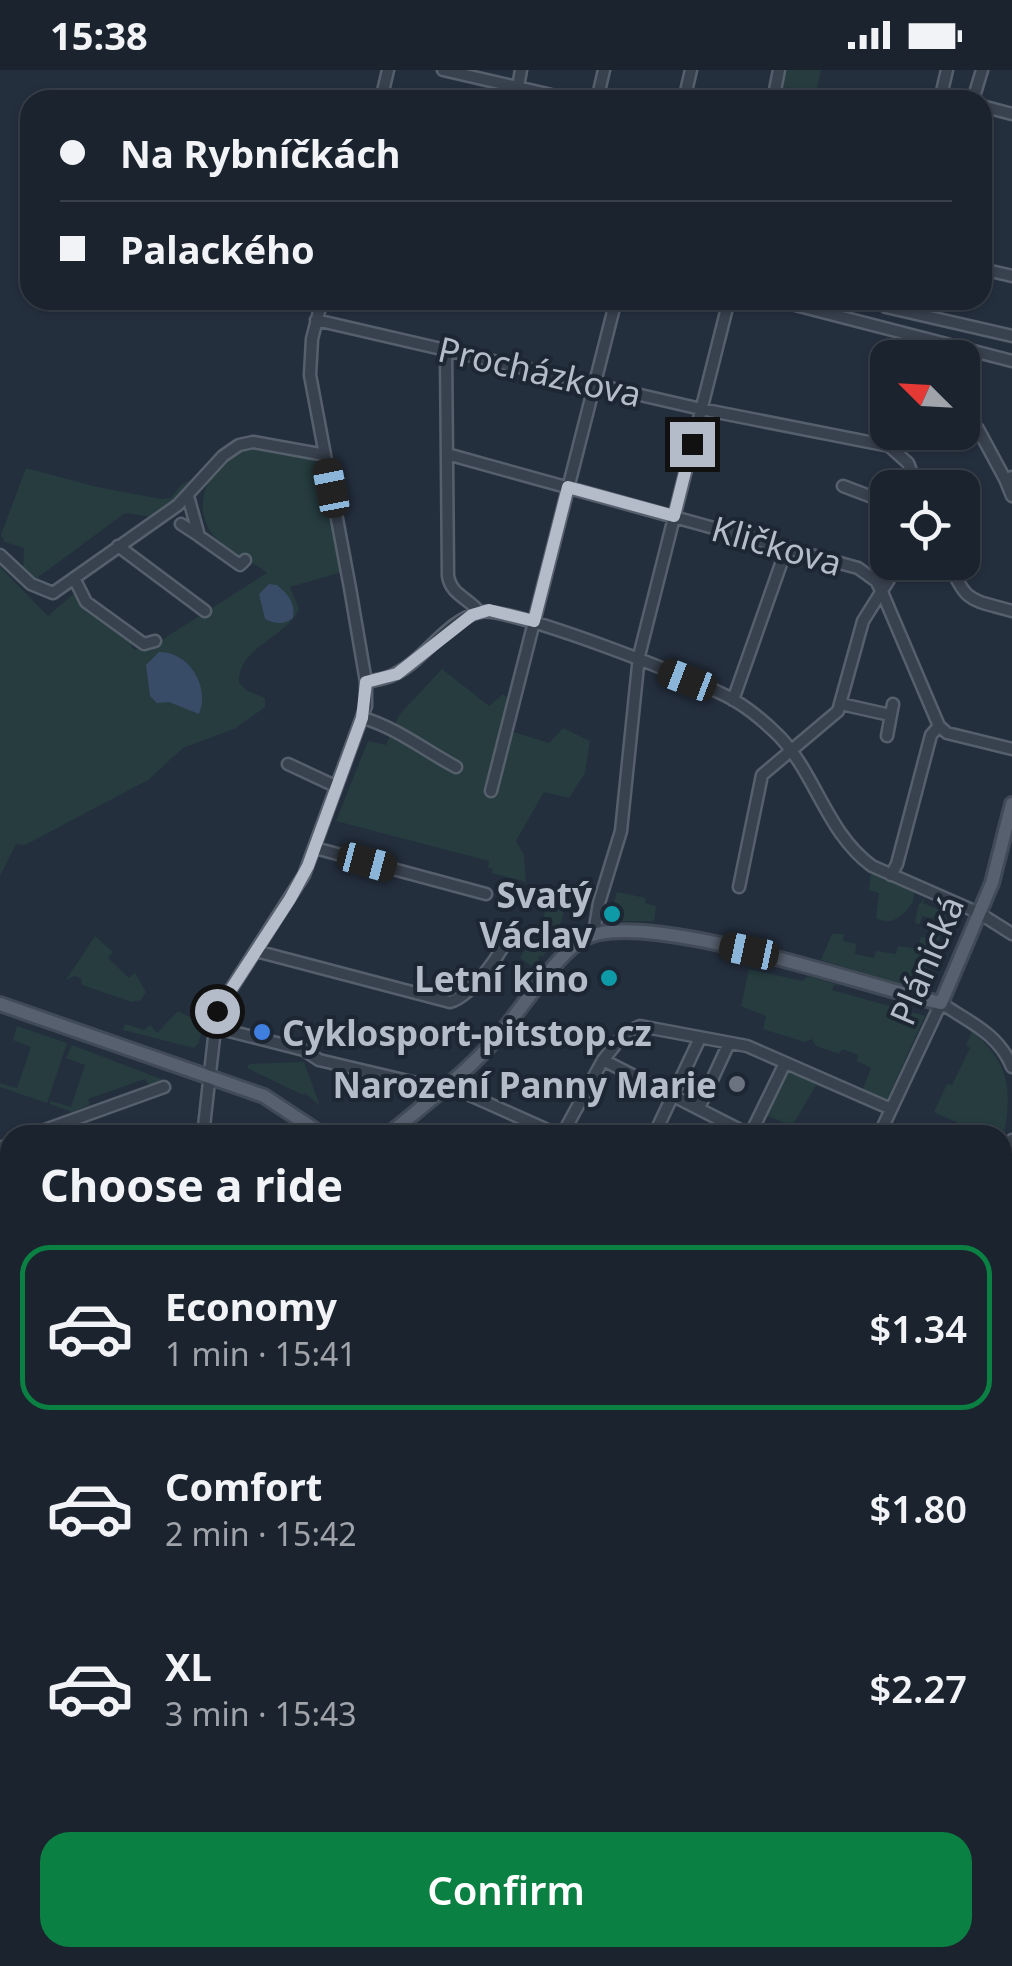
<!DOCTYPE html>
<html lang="en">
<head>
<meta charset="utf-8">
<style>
	:root { --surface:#1b232e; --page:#242b36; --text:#f1f3f6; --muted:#a0a4aa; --line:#39404a; --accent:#0b8043 }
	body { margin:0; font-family:"Noto Sans",sans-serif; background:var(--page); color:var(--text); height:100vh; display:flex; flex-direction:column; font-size:38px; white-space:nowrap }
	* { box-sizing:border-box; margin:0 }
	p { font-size:32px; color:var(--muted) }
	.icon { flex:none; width:55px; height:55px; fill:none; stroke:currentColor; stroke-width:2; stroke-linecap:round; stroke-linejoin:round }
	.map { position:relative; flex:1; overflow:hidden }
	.drawer { position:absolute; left:0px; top:1055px; width:1012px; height:842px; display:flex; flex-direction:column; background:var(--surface); border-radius:30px 30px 0 0; box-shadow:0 2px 8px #0004,0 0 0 2px var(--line) }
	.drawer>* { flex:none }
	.top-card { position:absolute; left:20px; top:20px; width:972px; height:220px; border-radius:30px; box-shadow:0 2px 8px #0004,0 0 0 2px var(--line); display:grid; align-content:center; height:220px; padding:0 40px; background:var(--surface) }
	.needle { width:65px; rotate:294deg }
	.buttons { position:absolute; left:870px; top:270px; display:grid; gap:20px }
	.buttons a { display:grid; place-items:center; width:110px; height:110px; border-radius:20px; background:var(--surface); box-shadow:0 2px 8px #0004,0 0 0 2px var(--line); font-size:50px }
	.end { position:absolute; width:45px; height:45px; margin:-22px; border:12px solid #b4bcc9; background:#111; box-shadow:0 0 0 5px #111 }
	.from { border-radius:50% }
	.car { position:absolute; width:30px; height:60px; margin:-30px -15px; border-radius:12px; box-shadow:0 0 8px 2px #0007; background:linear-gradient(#222 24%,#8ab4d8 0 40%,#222 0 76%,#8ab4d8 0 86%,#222 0) }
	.top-card b { display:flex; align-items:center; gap:35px; height:95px; font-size:38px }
	.top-card b+b { border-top:2px solid var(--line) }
	.top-card i { width:25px; height:25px; background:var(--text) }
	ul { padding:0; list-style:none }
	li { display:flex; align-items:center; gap:30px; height:165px; margin:0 20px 15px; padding:0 20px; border:5px solid transparent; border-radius:30px }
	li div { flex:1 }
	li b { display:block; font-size:38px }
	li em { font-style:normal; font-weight:600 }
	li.current { border-color:var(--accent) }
	li>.icon { width:90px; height:90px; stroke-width:1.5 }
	h2 { padding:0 40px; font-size:45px; line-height:120px }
	.action { display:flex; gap:20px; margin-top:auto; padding:20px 40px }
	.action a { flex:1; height:115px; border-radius:30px; background:var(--accent); color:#fff; font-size:40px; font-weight:600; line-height:115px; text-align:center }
	.status { display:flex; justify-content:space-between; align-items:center; height:70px; padding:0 50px; background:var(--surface); direction:ltr }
	.status svg { height:28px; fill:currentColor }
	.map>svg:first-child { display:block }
	.green { fill:#263c3f }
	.water { fill:#394c67 }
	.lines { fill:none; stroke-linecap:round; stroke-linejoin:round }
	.stream { stroke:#394c67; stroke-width:2.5 }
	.minor-casing { stroke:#565f6c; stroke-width:15 }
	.major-casing { stroke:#414a57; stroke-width:18 }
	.minor { stroke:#38414e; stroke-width:10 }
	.major { stroke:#56606e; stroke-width:12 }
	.rail-casing { stroke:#5a6575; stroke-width:6 }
	.rail { stroke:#1d2633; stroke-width:2.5; stroke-dasharray:8; stroke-linecap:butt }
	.route { stroke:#b4bcc9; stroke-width:12 }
	.culture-dot { fill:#0f9aa8; stroke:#1d2633; stroke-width:4 }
	.shop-dot { fill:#3f7fe0; stroke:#1d2633; stroke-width:4 }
	.worship-dot { fill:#6b7280; stroke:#1d2633; stroke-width:4 }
	.labels { text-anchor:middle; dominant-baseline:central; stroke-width:8; stroke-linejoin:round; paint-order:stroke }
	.street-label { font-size:35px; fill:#b4bcc9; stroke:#1d2633 }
	.poi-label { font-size:35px; font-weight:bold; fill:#b4bcc9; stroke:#1d2633; text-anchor:end }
</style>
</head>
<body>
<div class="status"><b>15:38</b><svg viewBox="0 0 49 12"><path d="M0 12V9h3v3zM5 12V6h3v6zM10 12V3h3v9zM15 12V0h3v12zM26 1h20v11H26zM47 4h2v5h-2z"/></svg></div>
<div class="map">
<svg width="1012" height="1896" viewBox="0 0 1012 1896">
	<rect width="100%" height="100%" fill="#242f3e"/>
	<path class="green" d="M 785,0 L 821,0 L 814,30 L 779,30 Z
		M 259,377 L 312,389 L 321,397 L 342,502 L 290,517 L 299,539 C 286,568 238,577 239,612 L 246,620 L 265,628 L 265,637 L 236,658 L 183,678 L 148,710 L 25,775 L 16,774 L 0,806 L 0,497 L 48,546 L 77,521 L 134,572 L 131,577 L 135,580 L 157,573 L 267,503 C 253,492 219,476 210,461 C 188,424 220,382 259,377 Z
		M 26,398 L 97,417 L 161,429 L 171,428 L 181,415 L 195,408 L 179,427 L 152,447 L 125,443 L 33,511 L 23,501 L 24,478 L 5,472 L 1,465 Z
		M 442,599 L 489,636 L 503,624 L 510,630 L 504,659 L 549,673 L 563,658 L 590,671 L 585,703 L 569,728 L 544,722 L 516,771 L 524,785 L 526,812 L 492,803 L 493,799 L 488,798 L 489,791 L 336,751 L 368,671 L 386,675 L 399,645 Z
		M 871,802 L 914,822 L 913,832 C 904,845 892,857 876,848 L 879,823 L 869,820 Z
		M 531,818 L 564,827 C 567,844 555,871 543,886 L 538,886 L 539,890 L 534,897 L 520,888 L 529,874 L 518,870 L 537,873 L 548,830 L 534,826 L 531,834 L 527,833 Z
		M 617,822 L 646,828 L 645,833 L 656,836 L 654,851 L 608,851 Z
		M 925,827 L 923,833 L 942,841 L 946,835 L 948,837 L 946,853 L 917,919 L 821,890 L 832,864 L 844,864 L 843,871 L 856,874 L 855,884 L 874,888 L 876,881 L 896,884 L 898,876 L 918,879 L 921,867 L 931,868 L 935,849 L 922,846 L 920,854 L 915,853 L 918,836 Z
		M 95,866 L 113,882 L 108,888 L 129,908 L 135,903 L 146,922 L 141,930 L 132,932 L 82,915 L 81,908 L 74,906 L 66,910 Z
		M 749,899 L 802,911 L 808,906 L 839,915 L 840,916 L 834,915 L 832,920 L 925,946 L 885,1034 L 862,1021 L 871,998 L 857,991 L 858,985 L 842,979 L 839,984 L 816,976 L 812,969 L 805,972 L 763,959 L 766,946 L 741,936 Z
		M 178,941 L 203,954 L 199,973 L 194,978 L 123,960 L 125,954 L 144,960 L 150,955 L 157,963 Z
		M 17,956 L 67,973 L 47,1033 L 0,1017 L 0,1013 L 17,1018 L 31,977 L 13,970 Z
		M 972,962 C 1012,994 1012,1023 1003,1070 L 1002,1065 L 954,1065 L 958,1053 L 934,1042 L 947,1014 L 952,1015 L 970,978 L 966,975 Z
		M 72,975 L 169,1012 L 173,1019 L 168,1022 L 163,1014 L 151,1018 L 145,1009 L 88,1029 L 90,1035 L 72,1042 L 50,1034 L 51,1031 L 71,1037 L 85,995 L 66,988 Z
		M 304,992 L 320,1036 L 305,1023 L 303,1025 L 247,998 L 249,994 Z
		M 786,1000 L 817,1014 L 792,1056 L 766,1045 Z"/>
	<path class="water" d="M 269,514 L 277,515 C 289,525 295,532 293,548 C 284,555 275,554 265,549 L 259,524 Z
		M 159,582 C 190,582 210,617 199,644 L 169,632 L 157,633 L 150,626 L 146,595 Z"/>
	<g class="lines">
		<path class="stream" d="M 0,1426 L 10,1421
			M 1002,1532 L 1012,1529"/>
		<g class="minor-casing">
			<path id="minor" d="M 443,0 L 573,30
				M 518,17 L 521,0
				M 941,26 L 958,30
				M 381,30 L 388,0
				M 597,30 L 604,0
				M 684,30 L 691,0
				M 773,30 L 779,0
				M 940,30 L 947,0
				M 973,30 L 982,0
				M 982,36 L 1012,44
				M 982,199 L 1012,206
				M 776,230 L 1012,291
				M 888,230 L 886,237 L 1012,266
				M 316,250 L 701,339 L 889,376 L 908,393 L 918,418
				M 446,281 L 448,506 C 451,525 469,528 479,542
				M 962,347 L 978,359 L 1005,409 L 1012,407
				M 447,384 L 858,498 L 876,511 L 882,522 L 939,656 L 947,663 L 1012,679
				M 1005,409 L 1012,426
				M 843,416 L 888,433
				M 188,426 L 199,466 L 240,495 L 245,490
				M 181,454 L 198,465
				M 118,476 L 205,541
				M 0,485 L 31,514 L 53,523 L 178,435 L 223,386 L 239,375 L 253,372 L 325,385
				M 949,492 C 966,534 971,529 1012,541
				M 74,508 L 86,532 L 144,574 L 155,571
				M 366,612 C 376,610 386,609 395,604 C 426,589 447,549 481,542 C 509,536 701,611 732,629 C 750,639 766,653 780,667 C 817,707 827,763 872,796 L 979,843 L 1012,864
				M 733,630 L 787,477
				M 841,634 L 890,645
				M 363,648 C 395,657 426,681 456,697
				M 887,666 L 893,634
				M 288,694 L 335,716
				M 491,721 L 616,230
				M 315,778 L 486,824
				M 891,805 L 897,794 L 931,665 L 939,656
				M 739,817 L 762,705 L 838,641 L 863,551 L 900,492
				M 594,863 L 599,833 L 621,761 L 639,586 L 729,230
				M 256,881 L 450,932 C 474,925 502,881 513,859
				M 225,960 L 304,980 L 319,990 L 425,1015 L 435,1026
				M 603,990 L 750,1065
				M 447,1015 L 559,1065
				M 699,1038 L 729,973
				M 31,1065 L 164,1017
				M 203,1065 L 217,941 L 304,805 L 366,636 L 366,612 L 350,518 L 310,305 L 312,269 L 322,230
				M 562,1065 L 603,990 L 625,963 L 640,956 L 747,976 L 891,1039
				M 654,1065 L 700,968
				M 750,1065 L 785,993
				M 879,1065 L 941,933 C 970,953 998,963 1012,997
				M 0,1078 L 10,1074
				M 1002,1100 L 1012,1070
				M 1002,1241 L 1012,1242
				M 0,1272 L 10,1269
				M 0,1402 L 10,1398
				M 0,1448 L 10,1444
				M 0,1454 L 10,1454
				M 1002,1519 L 1012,1516
				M 1002,1648 L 1012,1647
				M 255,1888 L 275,1896
				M 859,1888 L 860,1896
				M 187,1896 L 188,1888"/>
		</g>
		<g class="major-casing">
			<path id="major" d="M 0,934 L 264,1026 L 323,1065
				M 388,1065 C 425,1034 464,1005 496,969 C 520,941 551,892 580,871 C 633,832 872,919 941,933 L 992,813 L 1012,734
				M 1002,1434 L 1012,1432
				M 456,1888 L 458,1896
				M 467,1888 L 468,1896"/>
		</g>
		<use href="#minor" class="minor"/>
		<use href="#major" class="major"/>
		<g class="rail-casing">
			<path id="rail" d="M 13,1888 L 41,1896"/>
		</g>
		<use href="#rail" class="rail"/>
	</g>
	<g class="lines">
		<path class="route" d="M 217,941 L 290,829 L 308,796 L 362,648 L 366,612 L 397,604 L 472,545 L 489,540 L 534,551 L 568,417 L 674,446 L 692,374"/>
	</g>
	<g class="culture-dot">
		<circle cx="612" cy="844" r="10"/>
		<circle cx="609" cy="908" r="10"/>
	</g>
	<circle class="shop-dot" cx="262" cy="962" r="10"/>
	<circle class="worship-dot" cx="737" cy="1014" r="10"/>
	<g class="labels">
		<g class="street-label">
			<text transform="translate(540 301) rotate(13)">Procházkova</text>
			<text transform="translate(777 475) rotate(16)">Kličkova</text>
			<text transform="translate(926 890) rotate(-67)">Plánická</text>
		</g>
		<g class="poi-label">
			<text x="592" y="824">Svatý<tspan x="592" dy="40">Václav</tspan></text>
			<text x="589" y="908">Letní kino</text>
			<text x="282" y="962" text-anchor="start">Cyklosport-pitstop.cz</text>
			<text x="717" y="1014">Narození Panny Marie</text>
		</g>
	</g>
</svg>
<div class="buttons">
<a><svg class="needle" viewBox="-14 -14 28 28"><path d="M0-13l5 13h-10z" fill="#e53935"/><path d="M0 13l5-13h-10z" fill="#a0a4aa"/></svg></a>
<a><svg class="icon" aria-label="locate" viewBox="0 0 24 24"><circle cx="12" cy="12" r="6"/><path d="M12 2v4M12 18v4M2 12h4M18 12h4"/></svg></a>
</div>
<i class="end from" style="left:217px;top:941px"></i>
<i class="end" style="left:692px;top:374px"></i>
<i class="car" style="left:331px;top:418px;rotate:349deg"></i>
<i class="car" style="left:687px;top:610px;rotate:291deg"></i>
<i class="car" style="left:367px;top:792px;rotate:105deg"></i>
<i class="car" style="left:749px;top:881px;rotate:282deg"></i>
<div class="top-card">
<b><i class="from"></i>Na Rybníčkách</b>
<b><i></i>Palackého</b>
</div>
<section class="drawer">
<h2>Choose a ride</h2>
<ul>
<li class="current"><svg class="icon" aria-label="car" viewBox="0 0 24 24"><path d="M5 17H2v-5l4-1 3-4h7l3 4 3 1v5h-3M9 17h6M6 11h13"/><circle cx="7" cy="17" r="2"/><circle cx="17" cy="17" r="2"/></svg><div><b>Economy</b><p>1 min · 15:41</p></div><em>$1.34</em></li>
<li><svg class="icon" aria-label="car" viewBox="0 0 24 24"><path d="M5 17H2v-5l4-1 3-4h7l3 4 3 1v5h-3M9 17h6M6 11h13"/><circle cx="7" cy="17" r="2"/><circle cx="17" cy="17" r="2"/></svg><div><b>Comfort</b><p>2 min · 15:42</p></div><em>$1.80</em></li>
<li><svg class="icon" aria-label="car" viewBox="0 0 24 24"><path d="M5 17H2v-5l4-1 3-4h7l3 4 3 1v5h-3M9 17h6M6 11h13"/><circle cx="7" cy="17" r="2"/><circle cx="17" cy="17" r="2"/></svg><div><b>XL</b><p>3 min · 15:43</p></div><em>$2.27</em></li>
</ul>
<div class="action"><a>Confirm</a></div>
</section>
</div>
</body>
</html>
